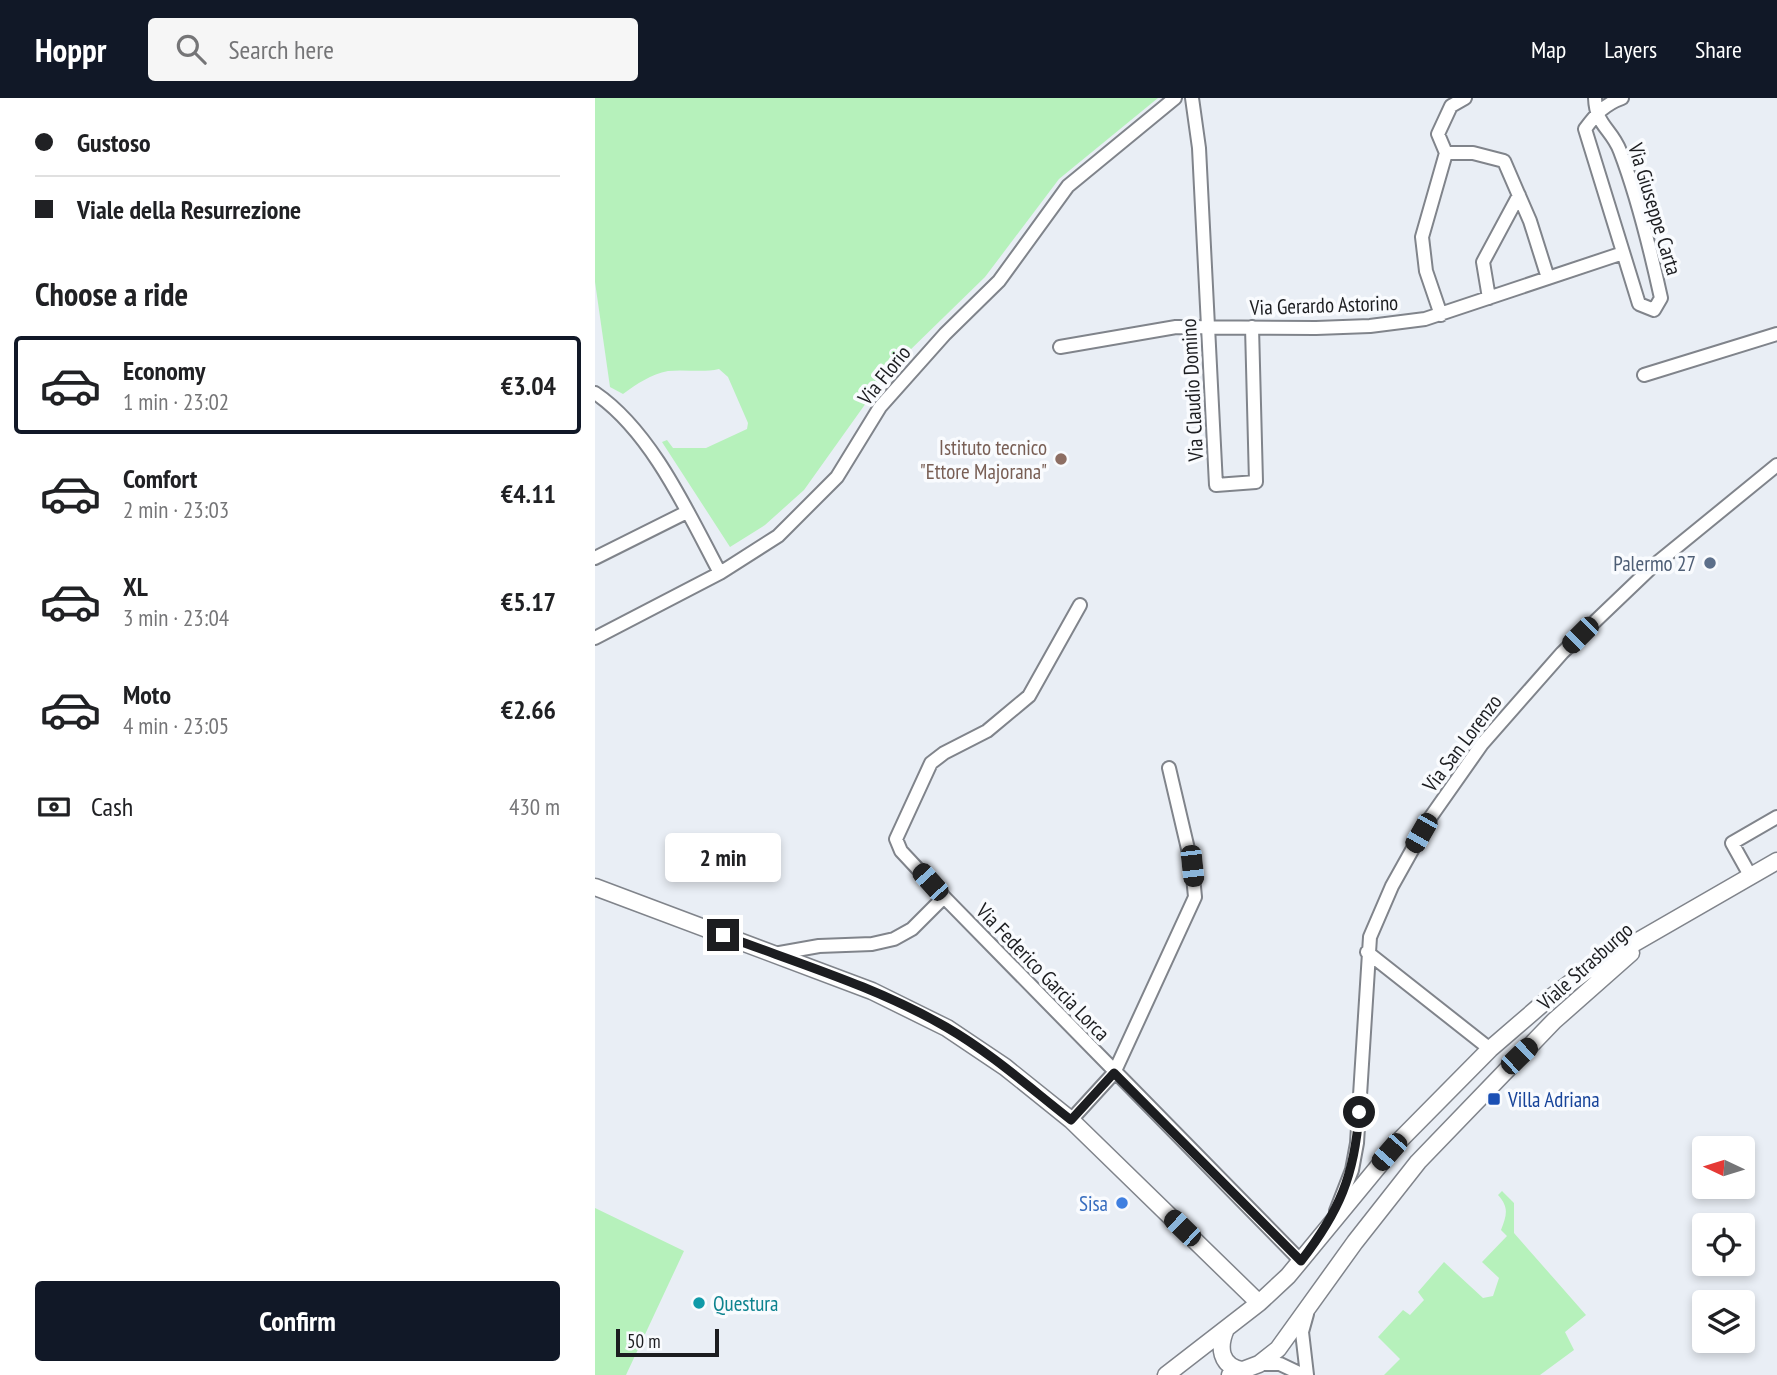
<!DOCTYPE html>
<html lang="en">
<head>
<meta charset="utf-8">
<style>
	:root { --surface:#fff; --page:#f6f6f6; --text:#202124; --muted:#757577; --line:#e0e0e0; --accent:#111827 }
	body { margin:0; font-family:"PT Sans Narrow",sans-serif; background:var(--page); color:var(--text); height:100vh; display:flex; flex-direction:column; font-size:26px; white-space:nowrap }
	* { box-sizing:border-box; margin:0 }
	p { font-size:23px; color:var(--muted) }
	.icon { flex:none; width:38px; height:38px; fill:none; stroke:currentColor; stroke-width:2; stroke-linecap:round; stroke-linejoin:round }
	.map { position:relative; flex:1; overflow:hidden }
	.details { display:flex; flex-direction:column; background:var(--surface); width:595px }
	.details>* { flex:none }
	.guide { display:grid; align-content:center; height:154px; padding:0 35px; background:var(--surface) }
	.needle { width:46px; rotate:274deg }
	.fabs { position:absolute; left:1097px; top:1038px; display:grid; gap:14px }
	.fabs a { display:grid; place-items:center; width:63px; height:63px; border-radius:7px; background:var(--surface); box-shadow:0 4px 10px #0003; font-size:35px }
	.scale { position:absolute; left:21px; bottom:18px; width:103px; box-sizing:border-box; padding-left:7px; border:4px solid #1c1d20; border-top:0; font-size:19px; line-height:24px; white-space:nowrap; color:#1c1d20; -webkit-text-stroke:5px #f9fbfe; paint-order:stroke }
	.end { position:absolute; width:32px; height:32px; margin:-16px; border:9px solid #1c1d20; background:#fff; box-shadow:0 0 0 4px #fff }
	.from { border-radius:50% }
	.bubble { position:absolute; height:49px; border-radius:7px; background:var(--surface); box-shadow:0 4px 10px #0003; font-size:23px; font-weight:600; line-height:49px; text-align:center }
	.car { position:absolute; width:21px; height:42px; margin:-21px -10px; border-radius:9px; box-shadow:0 0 5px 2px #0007; background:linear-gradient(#222 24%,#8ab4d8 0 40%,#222 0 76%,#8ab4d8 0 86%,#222 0) }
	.guide b { display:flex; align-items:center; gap:24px; height:66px; font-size:26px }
	.guide b+b { border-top:2px solid var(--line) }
	.guide i { width:18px; height:18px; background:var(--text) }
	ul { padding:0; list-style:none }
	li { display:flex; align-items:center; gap:21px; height:98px; margin:0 14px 10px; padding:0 21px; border:4px solid transparent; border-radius:7px }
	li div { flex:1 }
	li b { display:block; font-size:26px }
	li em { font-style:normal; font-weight:600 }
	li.selected { border-color:var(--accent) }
	li>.icon { width:63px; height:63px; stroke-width:1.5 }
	h2 { padding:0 35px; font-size:32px; line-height:84px }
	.pay { display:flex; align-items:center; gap:18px; height:77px; padding:0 35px; font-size:26px }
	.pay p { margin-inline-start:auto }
	.cta { display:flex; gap:14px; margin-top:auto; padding:14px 35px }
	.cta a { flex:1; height:80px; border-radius:7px; background:var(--accent); color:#fff; font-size:28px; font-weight:600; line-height:80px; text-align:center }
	header { display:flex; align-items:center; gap:42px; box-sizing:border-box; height:98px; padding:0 35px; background:var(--accent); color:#fff }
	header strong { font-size:33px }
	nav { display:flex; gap:38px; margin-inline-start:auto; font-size:24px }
	.search { width:490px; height:63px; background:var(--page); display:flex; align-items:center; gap:18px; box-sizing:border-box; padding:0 24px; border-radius:7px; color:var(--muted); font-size:26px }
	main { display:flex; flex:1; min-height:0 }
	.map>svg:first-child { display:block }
	.green { fill:#b6f1bb }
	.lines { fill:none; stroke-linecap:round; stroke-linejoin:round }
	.minor-casing { stroke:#80848b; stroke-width:16 }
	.tertiary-casing { stroke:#80848b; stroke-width:19 }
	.minor { stroke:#fff; stroke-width:12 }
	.tertiary { stroke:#fff; stroke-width:16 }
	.route { stroke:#1c1d20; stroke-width:9 }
	.education-dot { fill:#8d6e63; stroke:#f9fbfe; stroke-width:2.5 }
	.service-dot { fill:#5c6f8a; stroke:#f9fbfe; stroke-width:2.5 }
	.transit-dot { fill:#1a4fb4; stroke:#f9fbfe; stroke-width:2.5 }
	.shop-dot { fill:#3f7fe0; stroke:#f9fbfe; stroke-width:2.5 }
	.culture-dot { fill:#0f9aa8; stroke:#f9fbfe; stroke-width:2.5 }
	.labels { text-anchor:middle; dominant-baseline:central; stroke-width:7; stroke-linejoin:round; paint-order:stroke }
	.street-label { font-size:21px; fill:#1c1d20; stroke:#f9fbfe }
	.education-label { font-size:21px; fill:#785e54; stroke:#f9fbfe; text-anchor:end }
	.service-label { font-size:21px; fill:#4e5e75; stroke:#f9fbfe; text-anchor:end }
	.transit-label { font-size:21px; fill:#164399; stroke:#f9fbfe; text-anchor:start }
	.shop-label { font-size:21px; fill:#366cbe; stroke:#f9fbfe; text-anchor:end }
	.culture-label { font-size:21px; fill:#0d838f; stroke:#f9fbfe; text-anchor:start }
</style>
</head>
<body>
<header>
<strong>Hoppr</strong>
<div class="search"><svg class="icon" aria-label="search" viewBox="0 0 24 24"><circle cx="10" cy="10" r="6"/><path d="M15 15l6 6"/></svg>Search here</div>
<nav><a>Map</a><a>Layers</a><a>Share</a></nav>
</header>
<main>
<section class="details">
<div class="guide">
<b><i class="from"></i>Gustoso</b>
<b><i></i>Viale della Resurrezione</b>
</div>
<h2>Choose a ride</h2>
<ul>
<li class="selected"><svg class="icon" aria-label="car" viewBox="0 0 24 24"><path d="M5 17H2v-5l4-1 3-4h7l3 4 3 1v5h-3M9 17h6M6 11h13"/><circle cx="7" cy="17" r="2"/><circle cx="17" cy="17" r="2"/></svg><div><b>Economy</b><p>1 min · 23:02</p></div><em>€3.04</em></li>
<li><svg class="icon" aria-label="car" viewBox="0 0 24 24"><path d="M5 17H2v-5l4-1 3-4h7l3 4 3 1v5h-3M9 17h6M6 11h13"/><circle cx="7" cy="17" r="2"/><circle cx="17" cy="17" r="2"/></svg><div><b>Comfort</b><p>2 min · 23:03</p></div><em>€4.11</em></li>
<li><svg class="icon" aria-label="car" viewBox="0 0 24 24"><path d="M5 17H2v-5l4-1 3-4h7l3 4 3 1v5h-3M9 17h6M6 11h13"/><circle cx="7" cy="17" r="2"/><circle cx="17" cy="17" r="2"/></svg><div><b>XL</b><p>3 min · 23:04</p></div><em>€5.17</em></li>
<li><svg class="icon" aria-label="car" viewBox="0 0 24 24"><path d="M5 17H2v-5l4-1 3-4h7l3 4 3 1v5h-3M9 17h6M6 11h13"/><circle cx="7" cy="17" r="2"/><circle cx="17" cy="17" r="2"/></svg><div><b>Moto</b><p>4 min · 23:05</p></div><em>€2.66</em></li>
</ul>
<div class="pay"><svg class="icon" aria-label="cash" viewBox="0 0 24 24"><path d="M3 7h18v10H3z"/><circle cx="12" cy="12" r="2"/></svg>Cash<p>430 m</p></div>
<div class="cta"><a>Confirm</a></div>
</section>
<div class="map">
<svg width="1182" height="1277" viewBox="0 0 1182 1277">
	<rect width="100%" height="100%" fill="#e9eef5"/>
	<path class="green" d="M 0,0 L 563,0 L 464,81 L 390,179 L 310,257 L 276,298 L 209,392 L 170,427 L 135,449 L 67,344 L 72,342 L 78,350 L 111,350 L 152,331 L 153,325 L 133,279 L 124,271 C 107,275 91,271 73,273 C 56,276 42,286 28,296 L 15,289 L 0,184 Z
		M 907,1093 L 919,1105 L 919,1135 L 991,1217 L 970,1234 L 979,1252 L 945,1277 L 789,1277 L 805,1261 L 783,1239 L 808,1212 L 815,1217 L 829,1202 L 823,1194 L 849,1164 L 888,1200 L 898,1198 L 904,1180 L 887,1164 L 912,1138 L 906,1132 C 912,1117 914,1109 903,1097 Z
		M 0,1110 L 89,1153 L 31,1277 L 0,1277 Z"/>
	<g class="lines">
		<g class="minor-casing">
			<path id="minor" d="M 597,0 L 604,50 L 621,387 L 661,384 L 657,229
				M 870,0 L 856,8 L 843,36 L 851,55 L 878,55 L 909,63 L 935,123 L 953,180
				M 1000,0 C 1001,28 1016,30 1025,53 C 1043,100 1055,150 1066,200 L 1059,212 L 1044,206 L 990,31 C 1001,16 1010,6 1027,0
				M 894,200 L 888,164 L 924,97
				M 846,217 L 831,173 L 827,139 L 851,55
				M 465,249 L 581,229 L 721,230 L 775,228 L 830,221 L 1028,155
				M 1049,277 L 1182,236
				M 0,295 C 57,334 93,415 125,475
				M 0,460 L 92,414
				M 485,507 L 434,598 L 392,633 L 349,655 L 336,665 L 301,741 L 306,753 L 349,799 L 706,1163
				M 0,540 L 125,475 L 183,438 L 242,379 L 285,309 L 350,236 L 404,183 L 473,88 L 580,0
				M 1156,779 L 1137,745 L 1182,719
				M 772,854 L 895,951
				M 179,856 L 224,848 L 277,846 L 299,841 L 317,831 L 349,799
				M 476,1022 L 519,975 L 600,799 L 597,768 L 574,670
				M 741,1113 L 757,1072 L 762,1045 L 775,839 L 797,788 L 835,720 L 887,646 L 967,555 L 1057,469 L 1182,367
				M 712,1216 L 707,1234 L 712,1277
				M 664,1266 L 685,1266 L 708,1277"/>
		</g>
		<g class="tertiary-casing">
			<path id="tertiary" d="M 0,789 L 277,893 L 352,930 L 410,969 L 476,1022 L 664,1205
				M 631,1231 C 623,1249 625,1268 647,1272
				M 571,1277 L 664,1205 L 693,1178 L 806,1041 L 895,951 L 946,907 L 991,873 L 1182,763
				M 635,1277 L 664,1266 L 683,1251 L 760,1144 L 823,1064 L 959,923 L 1036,855"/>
		</g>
		<use href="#minor" class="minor"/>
		<use href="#tertiary" class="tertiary"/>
	</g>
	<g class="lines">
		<path class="route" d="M 128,837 C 202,865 282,889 351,929 C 396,955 435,990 476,1022 L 519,975 L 706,1163 C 744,1114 760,1077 764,1014"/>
	</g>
	<circle class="education-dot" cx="466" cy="361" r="7"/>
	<circle class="service-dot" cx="1115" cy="465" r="7"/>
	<rect class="transit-dot" x="892" y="994" width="14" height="14" rx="3.5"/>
	<circle class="shop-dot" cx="527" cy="1105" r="7"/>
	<circle class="culture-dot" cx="104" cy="1205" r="7"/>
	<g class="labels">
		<g class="street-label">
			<text transform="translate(1060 111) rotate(73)">Via Giuseppe Carta</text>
			<text transform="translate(729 207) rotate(-2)">Via Gerardo Astorino</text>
			<text transform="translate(289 277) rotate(-51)">Via Florio</text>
			<text transform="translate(597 292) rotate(-93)">Via Claudio Domino</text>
			<text transform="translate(867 645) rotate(-53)">Via San Lorenzo</text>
			<text transform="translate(990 868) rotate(-42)">Viale Strasburgo</text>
			<text transform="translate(448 874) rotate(46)">Via Federico Garcia Lorca</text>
		</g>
		<g class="education-label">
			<text x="452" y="349">Istituto tecnico<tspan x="452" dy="24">"Ettore Majorana"</tspan></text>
		</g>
		<g class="service-label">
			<text x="1101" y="465">Palermo 27</text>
		</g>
		<g class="transit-label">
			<text x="913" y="1001">Villa Adriana</text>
		</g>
		<g class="shop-label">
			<text x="513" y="1105">Sisa</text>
		</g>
		<g class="culture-label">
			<text x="118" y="1205">Questura</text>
		</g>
	</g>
</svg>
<div class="fabs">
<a><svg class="needle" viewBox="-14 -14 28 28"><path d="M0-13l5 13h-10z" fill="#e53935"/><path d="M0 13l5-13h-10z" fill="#757577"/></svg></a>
<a><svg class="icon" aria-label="locate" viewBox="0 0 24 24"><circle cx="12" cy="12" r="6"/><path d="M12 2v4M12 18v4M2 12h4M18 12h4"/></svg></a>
<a><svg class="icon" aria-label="layers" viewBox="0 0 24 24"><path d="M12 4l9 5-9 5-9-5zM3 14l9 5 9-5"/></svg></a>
</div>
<div class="scale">50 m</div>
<i class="end from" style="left:764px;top:1014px"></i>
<i class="end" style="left:128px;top:837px"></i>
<div class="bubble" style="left:70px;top:735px;width:116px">2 min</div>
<i class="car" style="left:985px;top:537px;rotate:225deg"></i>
<i class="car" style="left:826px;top:735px;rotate:210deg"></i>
<i class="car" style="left:597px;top:768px;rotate:174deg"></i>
<i class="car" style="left:335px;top:784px;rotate:318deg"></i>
<i class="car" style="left:924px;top:958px;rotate:46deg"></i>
<i class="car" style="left:794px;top:1054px;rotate:221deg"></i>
<i class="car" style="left:587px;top:1130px;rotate:314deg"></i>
</div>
</main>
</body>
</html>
